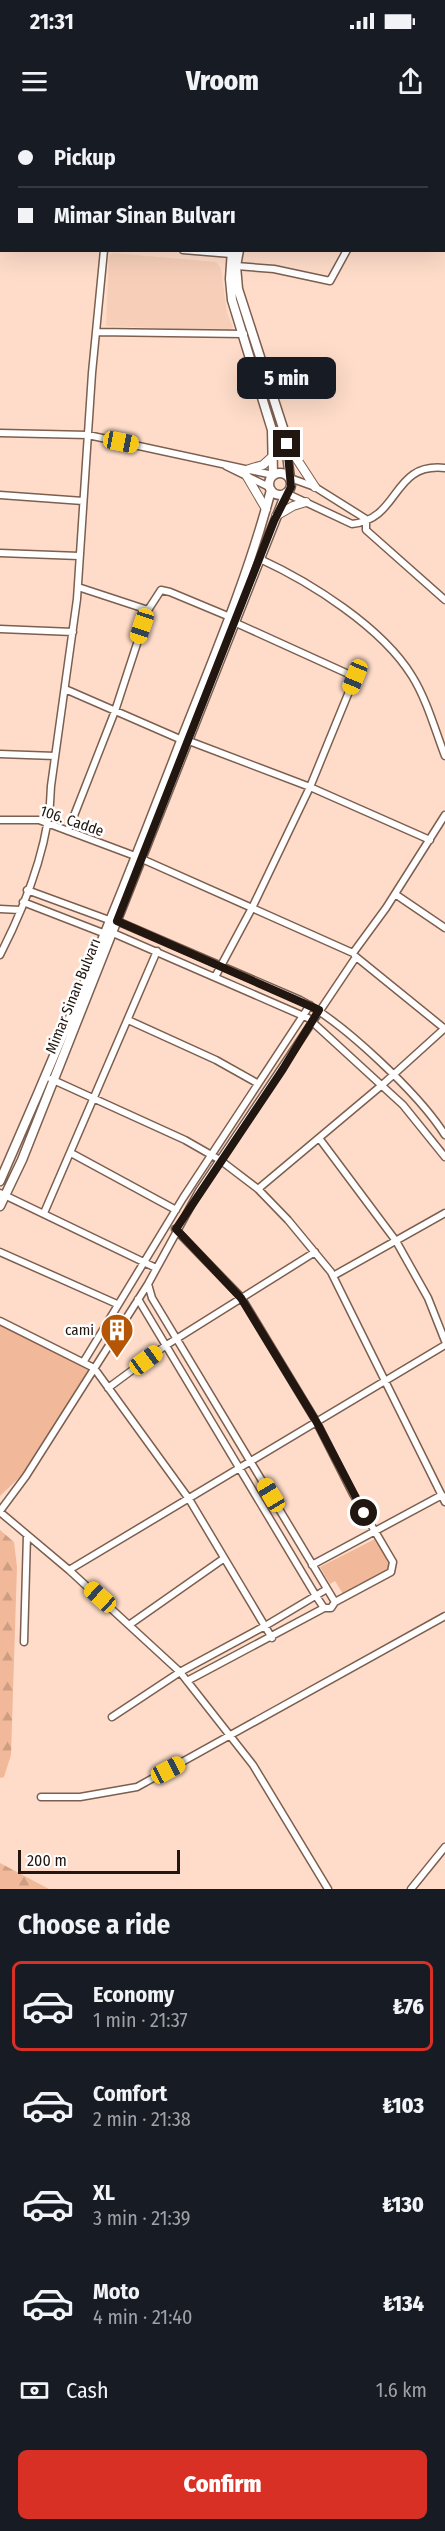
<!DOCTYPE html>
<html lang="en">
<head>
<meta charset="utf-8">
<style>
	:root { --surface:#171b24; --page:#20242c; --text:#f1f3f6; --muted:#9ea1a6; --line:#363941; --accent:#d93025 }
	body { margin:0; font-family:"Fira Sans Condensed",sans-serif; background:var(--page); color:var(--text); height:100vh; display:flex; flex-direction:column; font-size:22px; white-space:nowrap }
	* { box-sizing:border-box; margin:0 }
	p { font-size:20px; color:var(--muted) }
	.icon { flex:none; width:33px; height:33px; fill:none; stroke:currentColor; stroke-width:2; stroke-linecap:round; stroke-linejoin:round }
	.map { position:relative; height:1769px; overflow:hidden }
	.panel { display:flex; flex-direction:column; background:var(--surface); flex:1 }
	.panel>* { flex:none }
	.top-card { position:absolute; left:0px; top:0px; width:446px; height:132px; box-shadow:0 6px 24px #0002; display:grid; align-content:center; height:132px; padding:0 18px; background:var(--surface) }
	.scale { position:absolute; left:18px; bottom:15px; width:162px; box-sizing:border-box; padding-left:6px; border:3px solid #221610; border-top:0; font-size:16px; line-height:21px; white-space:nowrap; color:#221610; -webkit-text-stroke:4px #fff; paint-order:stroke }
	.end { position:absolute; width:27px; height:27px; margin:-14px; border:8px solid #221610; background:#fff; box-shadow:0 0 0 3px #fff }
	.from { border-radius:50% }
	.bubble { position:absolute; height:42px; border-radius:9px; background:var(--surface); box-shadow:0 6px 24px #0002; font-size:20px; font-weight:800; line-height:42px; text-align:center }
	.car { position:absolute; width:18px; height:36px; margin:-18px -9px; border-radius:8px; box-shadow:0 0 4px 2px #0007; background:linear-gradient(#f5c518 24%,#345 0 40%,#f5c518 0 76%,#345 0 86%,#f5c518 0) }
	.top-card b { display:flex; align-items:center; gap:21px; height:57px; font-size:22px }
	.top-card b+b { border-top:2px solid var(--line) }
	.top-card i { width:15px; height:15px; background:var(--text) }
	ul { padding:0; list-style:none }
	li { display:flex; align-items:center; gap:18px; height:90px; margin:0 12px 9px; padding:0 6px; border:3px solid transparent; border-radius:9px }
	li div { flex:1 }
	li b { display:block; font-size:22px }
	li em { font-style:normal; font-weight:800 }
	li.active { border-color:var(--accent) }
	li>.icon { width:54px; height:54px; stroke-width:1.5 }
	h2 { padding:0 18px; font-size:27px; line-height:72px }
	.pay { display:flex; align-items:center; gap:15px; height:66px; padding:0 18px; font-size:22px }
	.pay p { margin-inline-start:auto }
	.button { display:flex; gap:12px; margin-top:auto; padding:12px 18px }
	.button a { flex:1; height:69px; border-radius:9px; background:var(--accent); color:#fff; font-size:24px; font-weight:800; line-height:69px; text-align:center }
	.status { display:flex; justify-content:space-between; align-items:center; height:42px; padding:0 30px; background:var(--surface); direction:ltr }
	.status svg { height:16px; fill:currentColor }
	header { display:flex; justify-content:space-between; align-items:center; height:78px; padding:0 18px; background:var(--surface); font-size:27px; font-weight:800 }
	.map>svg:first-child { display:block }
	.built { fill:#f7cfb9 }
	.forest { fill:url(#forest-firs) }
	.park { fill:#f1b999 }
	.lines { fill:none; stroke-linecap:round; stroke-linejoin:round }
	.minor-casing { stroke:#7c5f4f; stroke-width:9 }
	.tertiary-casing { stroke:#7c5f4f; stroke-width:10 }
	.secondary-casing { stroke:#7c5f4f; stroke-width:11 }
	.minor { stroke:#fff; stroke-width:6 }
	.tertiary { stroke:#fff; stroke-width:8 }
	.secondary { stroke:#fff; stroke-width:8 }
	.route { stroke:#221610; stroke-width:8 }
	.labels { text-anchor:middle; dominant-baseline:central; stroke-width:5; stroke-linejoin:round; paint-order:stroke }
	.street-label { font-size:15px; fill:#221610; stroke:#fff }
	.poi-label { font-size:15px; fill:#221610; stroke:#fff; text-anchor:end }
</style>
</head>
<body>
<div class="status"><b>21:31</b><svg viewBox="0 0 49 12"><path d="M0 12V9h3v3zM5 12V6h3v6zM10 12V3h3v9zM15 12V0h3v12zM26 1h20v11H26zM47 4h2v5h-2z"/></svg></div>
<header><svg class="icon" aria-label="menu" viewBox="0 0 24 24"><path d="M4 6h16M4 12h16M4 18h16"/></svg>Vroom<svg class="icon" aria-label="share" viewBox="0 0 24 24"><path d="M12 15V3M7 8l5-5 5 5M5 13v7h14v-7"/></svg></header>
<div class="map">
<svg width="445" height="1769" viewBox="0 0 445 1769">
	<defs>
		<pattern id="forest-firs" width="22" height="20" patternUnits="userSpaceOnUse" patternTransform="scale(1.5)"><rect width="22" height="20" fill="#f1b999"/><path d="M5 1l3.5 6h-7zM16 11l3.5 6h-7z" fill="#ce9e83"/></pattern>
	</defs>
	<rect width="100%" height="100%" fill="#fedcc9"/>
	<path class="built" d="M 113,133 L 216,142 L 221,148 L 227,193 L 233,207 L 229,211 L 106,206 L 109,136 Z"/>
	<path class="forest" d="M 0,1410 L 14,1422 L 17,1447 L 11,1635 L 4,1657 L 0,1658 Z
		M 0,1743 L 49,1769 L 0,1769 Z"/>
	<path class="park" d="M 0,1205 L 88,1247 L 88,1252 L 21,1356 L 0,1376 Z
		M 375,1419 L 390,1445 L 389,1449 L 343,1474 L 335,1461 L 330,1464 L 320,1447 Z"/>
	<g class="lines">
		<g class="minor-casing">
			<path id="minor" d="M 29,2 L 30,0
				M 0,6 L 2,6
				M 0,46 L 2,46
				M 444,83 L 445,83
				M 0,120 L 2,120
				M 183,130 L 231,134
				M 236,146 L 274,149 L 330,161 L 347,130
				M 96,212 L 244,214
				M 0,313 L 88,315 L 273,355
				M 226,346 L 269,367
				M 290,358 L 315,367 L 366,399
				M 286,373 L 352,404 C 401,399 391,342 445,348
				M 0,375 L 83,381
				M 366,399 L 366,410 L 445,480
				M 0,433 L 79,436
				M 260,439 C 310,462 382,507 412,556 C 427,580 435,610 445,636
				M 78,467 L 148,490
				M 0,509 L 73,512
				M 65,569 L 182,620
				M 189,621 L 310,667 L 430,720
				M 0,634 L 55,636
				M 0,700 L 39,700 L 135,736
				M 68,711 L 115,591 L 148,490 L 161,470 L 170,472 L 230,497
				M 142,739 L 353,833 L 386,788 L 445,695
				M 27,770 L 109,800
				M 395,774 L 445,808
				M 23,782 L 103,813
				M 0,789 L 20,790
				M 117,801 L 300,880 C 343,902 419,974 445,1015
				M 113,813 L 308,898 L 403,985 L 445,1037
				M 0,835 C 26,784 50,722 51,666 L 77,479 L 92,253 L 104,130
				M 355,836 L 445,909
				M 215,857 L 252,788 L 310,667 L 355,557 L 236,503
				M 128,900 L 216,940 L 257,963
				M 51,959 L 185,1020 L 220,1040 L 258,1069 L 288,1100 L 331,1152 L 445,1382
				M 319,1018 L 396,1121 L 428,1178 L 445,1221
				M 71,1033 L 176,1090
				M 258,1069 L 382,965 L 445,908
				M 0,1073 L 156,1148
				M 44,1093 L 157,831
				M 175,1109 L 241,1177 L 316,1301 L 353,1374 L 393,1442 L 391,1452 L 335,1482
				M 0,1132 L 117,1184
				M 333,1156 L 445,1093
				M 138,1179 L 316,1476 L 324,1488 L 331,1488 L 335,1482 L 152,1178 L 148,1164
				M 0,1201 L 94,1248 L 189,1379 L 272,1518
				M 84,1241 L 183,1078 L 310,885
				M 108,1268 L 165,1226 L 315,1132
				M 0,1391 L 26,1356 L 148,1164 L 199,1071 L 356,837
				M 0,1392 L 69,1450 L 180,1552 L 253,1645 L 328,1769
				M 312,1445 L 442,1375
				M 69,1450 L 445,1225
				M 129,1505 L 223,1439
				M 24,1522 L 27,1415
				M 187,1561 L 324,1488
				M 112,1597 L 180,1552 L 265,1506 L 327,1469
				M 41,1677 L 80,1677 L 137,1667 L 445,1496
				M 411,1769 L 445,1727"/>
		</g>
		<g class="tertiary-casing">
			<path id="tertiary" d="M 287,324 L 315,367
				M 249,349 L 263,345 L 273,336
				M 246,355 L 266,389
				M 276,396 L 293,386 L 306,382"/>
		</g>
		<g class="secondary-casing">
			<path id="secondary" d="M 236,0 L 237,2
				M 243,0 L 245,2
				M 232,130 L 230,159 L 232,180 L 272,310 L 273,355
				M 239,130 L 236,146 L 238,169 L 284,311 L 290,358
				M269 364a11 11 0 1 1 22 0a11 11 0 1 1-22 0Z
				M 0,1061 C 63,918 123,772 179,626 C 212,542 248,458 271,370
				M 0,1086 L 22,1040 L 286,373"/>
		</g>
		<use href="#minor" class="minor"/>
		<use href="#tertiary" class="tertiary"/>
		<use href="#secondary" class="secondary"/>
	</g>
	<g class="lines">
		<path class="route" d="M 287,324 L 291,367 L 274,401 L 117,801 L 319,890 L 283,949 L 176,1109 L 241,1178 L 316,1301 L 364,1393"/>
	</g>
	<defs>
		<g id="building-pin" transform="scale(1.725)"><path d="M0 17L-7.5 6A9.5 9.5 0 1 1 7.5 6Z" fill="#b45603" stroke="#fff"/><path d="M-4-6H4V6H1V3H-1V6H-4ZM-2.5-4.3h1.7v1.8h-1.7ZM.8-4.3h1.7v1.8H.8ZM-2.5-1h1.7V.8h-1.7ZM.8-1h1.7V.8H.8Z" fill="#fff"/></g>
	</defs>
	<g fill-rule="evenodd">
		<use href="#building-pin" x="117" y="1210"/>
	</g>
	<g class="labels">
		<g class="street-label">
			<text transform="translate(72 701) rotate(19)">106. Cadde</text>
			<text transform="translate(73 876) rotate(-68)">Mimar Sinan Bulvarı</text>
		</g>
		<g class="poi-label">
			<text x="94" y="1210">cami</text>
		</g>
	</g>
</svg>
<div class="scale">200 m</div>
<i class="end from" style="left:364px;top:1393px"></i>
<i class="end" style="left:287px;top:324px"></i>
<div class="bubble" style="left:237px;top:237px;width:99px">5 min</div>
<i class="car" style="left:121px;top:322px;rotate:101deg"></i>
<i class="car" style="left:142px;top:506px;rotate:198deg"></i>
<i class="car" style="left:355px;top:557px;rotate:202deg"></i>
<i class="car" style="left:146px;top:1240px;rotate:54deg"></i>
<i class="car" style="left:271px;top:1375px;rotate:329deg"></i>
<i class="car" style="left:100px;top:1477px;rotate:312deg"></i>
<i class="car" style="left:168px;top:1650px;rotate:62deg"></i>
<div class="top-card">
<b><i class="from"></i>Pickup</b>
<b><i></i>Mimar Sinan Bulvarı</b>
</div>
</div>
<section class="panel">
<h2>Choose a ride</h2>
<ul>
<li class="active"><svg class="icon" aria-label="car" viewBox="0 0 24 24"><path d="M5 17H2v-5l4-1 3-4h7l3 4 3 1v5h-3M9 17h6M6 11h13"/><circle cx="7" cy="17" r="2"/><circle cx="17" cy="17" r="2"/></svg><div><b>Economy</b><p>1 min · 21:37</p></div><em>₺76</em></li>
<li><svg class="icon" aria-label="car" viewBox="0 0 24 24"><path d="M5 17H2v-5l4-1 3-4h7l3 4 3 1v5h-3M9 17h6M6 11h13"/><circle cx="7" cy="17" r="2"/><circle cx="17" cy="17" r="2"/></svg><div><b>Comfort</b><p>2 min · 21:38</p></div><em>₺103</em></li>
<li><svg class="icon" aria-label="car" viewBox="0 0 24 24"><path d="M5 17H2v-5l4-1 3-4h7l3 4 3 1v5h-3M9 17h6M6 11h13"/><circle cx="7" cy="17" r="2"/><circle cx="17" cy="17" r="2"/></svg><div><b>XL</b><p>3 min · 21:39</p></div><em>₺130</em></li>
<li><svg class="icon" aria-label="car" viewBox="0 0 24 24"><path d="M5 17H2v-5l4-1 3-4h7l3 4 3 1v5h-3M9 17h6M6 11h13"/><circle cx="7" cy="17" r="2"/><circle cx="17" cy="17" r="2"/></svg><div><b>Moto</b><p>4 min · 21:40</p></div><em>₺134</em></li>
</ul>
<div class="pay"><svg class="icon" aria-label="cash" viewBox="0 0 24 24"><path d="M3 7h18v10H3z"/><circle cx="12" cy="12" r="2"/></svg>Cash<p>1.6 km</p></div>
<div class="button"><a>Confirm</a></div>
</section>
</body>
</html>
